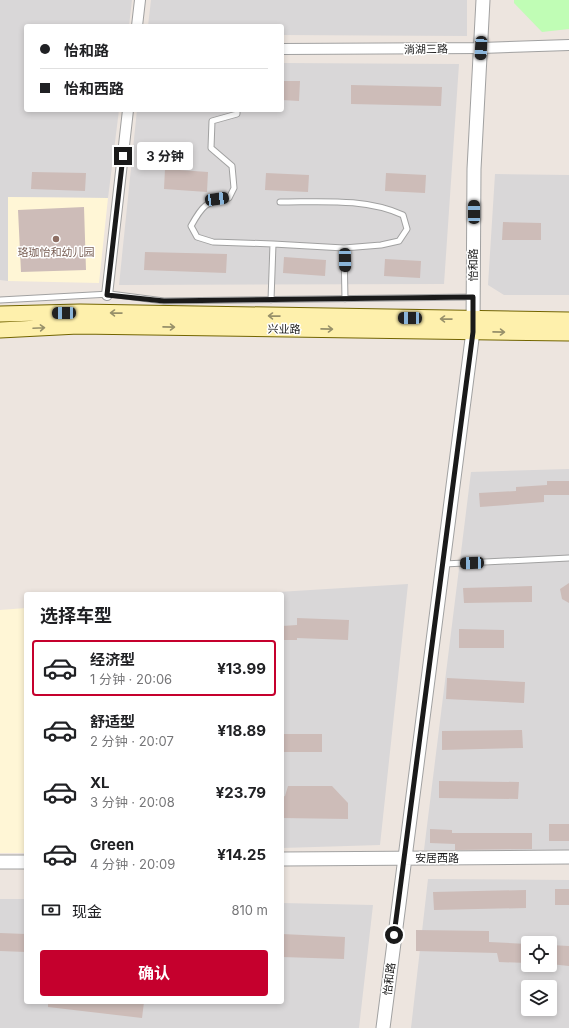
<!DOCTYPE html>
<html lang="zh">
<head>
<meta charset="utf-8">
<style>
	:root { --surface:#fff; --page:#f6f6f6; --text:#202124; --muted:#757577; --line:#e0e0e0; --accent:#c5002d }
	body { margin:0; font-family:Inter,"Noto Sans SC",sans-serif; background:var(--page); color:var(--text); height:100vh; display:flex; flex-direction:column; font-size:15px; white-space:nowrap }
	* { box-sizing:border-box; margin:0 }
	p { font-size:13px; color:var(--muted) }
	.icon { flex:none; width:22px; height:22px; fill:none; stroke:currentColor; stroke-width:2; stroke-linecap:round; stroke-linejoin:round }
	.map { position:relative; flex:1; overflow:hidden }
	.drawer { position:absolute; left:24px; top:592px; width:260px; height:412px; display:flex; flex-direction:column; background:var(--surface); border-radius:4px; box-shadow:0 2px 6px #0003 }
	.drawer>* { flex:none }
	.top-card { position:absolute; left:24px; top:24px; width:260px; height:88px; border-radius:4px; box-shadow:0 2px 6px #0003; display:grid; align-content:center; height:88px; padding:0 16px; background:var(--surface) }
	.controls { position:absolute; left:521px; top:936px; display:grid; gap:8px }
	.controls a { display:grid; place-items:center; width:36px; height:36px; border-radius:4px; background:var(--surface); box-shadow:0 2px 6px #0003; font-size:20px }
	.end { position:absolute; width:18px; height:18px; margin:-9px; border:5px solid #1a1a1a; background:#fff; box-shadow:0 0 0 2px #fff }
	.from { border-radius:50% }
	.bubble { position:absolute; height:28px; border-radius:4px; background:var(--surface); box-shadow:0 2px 6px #0003; font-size:13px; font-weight:700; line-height:28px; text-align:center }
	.car { position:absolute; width:12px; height:24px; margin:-12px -6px; border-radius:5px; box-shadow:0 0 3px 1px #0007; background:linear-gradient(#222 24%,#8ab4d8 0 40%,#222 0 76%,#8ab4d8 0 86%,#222 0) }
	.top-card b { display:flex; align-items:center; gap:14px; height:38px; font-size:15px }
	.top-card b+b { border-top:1px solid var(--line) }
	.top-card i { width:10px; height:10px; background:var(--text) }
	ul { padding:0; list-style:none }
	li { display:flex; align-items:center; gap:12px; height:56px; margin:0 8px 6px; padding:0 8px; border:2px solid transparent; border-radius:4px }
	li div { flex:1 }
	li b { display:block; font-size:15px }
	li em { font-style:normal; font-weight:700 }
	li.active { border-color:var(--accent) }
	li>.icon { width:36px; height:36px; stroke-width:1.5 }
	h2 { padding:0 16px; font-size:18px; line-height:48px }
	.pay { display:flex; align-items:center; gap:10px; height:44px; padding:0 16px; font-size:15px }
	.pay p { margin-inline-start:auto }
	.action { display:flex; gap:8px; margin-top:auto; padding:8px 16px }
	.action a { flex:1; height:46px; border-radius:4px; background:var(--accent); color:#fff; font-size:16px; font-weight:700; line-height:46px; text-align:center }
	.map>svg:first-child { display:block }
	.residential { fill:#d9d7d8; fill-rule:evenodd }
	.education { fill:#fff6d6 }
	.park { fill:#c0fdb5 }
	.building { fill:#cdbcb8 }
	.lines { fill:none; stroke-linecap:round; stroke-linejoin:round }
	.service-casing { stroke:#a1a1a1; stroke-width:7 }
	.minor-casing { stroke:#a1a1a1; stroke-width:12 }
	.tertiary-casing { stroke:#a1a1a1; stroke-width:15 }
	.secondary-casing { stroke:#736500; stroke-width:17 }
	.service { stroke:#fff; stroke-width:5 }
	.minor { stroke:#fff; stroke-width:10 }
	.tertiary { stroke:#fff; stroke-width:13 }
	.secondary { stroke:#fef0ac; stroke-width:15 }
	.oneway { stroke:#97906a }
	.route { stroke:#1a1a1a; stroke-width:5 }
	.education-dot { fill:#8d6e63; stroke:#fff; stroke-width:1.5 }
	.labels { text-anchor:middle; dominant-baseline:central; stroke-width:3; stroke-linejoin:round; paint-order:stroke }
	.street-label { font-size:11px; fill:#1a1a1a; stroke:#fff }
	.education-label { font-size:11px; fill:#785e54; stroke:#fff }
</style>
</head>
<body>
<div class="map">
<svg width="569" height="1028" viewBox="0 0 569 1028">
	<rect width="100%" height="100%" fill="#ede5df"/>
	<path class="residential" d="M 0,0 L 132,0 L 129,26 L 26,26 L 26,110 L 119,110 L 108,198 L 8,197 L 8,281 L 0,280 Z
		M 151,0 L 467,0 L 467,36 L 282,35 L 282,26 L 148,26 Z
		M 282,63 L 459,64 L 444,284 L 119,285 L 137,110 L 282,110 Z
		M 495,174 L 569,175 L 569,295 L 504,295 L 488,285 Z
		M 569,466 L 569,850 L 424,850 L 471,472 L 569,469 Z
		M 408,584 L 380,845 L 282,848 L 282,594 L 247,594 Z
		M 428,879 L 569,880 L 569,1028 L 411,1028 ZM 528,943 L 550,943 L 550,965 L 528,965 ZM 528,987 L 550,987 L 550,1009 L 528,1009 Z
		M 0,899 L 26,899 L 26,1002 L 282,1002 L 282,903 L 373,905 L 359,1028 L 0,1028 Z"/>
	<path class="education" d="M 8,197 L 108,198 L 99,283 L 8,281 Z
		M 26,608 L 26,853 L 0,853 L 0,610 Z"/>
	<path class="park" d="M 514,0 L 569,0 L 569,29 L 542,32 L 514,3 Z"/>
	<path class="building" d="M 282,81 L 300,81 L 299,101 L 282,100 Z
		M 351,85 L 442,87 L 441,106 L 351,104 Z
		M 165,169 L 208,172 L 207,192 L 164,189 Z
		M 32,172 L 86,173 L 85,191 L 31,189 Z
		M 266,173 L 309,175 L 308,192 L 265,190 Z
		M 386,173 L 426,175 L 425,193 L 385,191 Z
		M 84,207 L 86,270 L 21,272 L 18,210 Z
		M 503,222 L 541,223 L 541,240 L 502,240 Z
		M 145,252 L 227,254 L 226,273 L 144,270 Z
		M 284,257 L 326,260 L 325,276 L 283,273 Z
		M 385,259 L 421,261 L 420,278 L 384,276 Z
		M 547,481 L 569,481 L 569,495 L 544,495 L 544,502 L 480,507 L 479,493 L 516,491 L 516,487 L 547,485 Z
		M 569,583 L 569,603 L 562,599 L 560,589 Z
		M 532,586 L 532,602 L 464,603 L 463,588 Z
		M 297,618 L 349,620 L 348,640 L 297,638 L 297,640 L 282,640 L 282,626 L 297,625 Z
		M 459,629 L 504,630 L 504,648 L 459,648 Z
		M 447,678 L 525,682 L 524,703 L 446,699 Z
		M 522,730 L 523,748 L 442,750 L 442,731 Z
		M 282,734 L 322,734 L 322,752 L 282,752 Z
		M 439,781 L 519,782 L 518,799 L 439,798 Z
		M 288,786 L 332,786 L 348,803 L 348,819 L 282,818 L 282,797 L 285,796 Z
		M 549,824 L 569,824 L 569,841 L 549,841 Z
		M 430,829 L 452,830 L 452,833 L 532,833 L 532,849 L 455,850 L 455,844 L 430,843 Z
		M 555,889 L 569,889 L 569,905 L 555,905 Z
		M 526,890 L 526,908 L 434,910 L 433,892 Z
		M 416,930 L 489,931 L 489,942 L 528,944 L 528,963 L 499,962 L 497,953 L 416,951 Z
		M 0,933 L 26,934 L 26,952 L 0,951 Z
		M 282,934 L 345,937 L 344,959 L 282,957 Z
		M 550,945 L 569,946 L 569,966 L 550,964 Z
		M 48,1002 L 144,1002 L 142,1018 L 48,1007 Z"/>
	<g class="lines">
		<g class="service-casing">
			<path id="service" d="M 237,110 L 237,114 L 212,121 L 211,148 L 232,166 L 234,188 L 229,198 C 206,201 202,206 191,226 L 197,237 L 213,242 L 273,244
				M 280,202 C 322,202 365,198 403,215 L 407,229 L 399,241 L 381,245 L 344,248
				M 0,300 L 110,294 L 164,301 L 472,297
				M 271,300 L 273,244 L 344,248 L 345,299
				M 444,564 L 569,558"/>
		</g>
		<g class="minor-casing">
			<path id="minor" d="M 137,26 L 140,0
				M 282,49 L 481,48 L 569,45
				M 107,295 L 128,110"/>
		</g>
		<g class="tertiary-casing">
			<path id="tertiary" d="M 282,859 L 569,857
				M 0,862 L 26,862
				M 383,1028 L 473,331 L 474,169 L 483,0"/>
		</g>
		<g class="secondary-casing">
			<path id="secondary" d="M 0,314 L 80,312 L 569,320
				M 0,330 L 78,326 L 569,333"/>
		</g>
		<use href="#service" class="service"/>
		<use href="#minor" class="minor"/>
		<use href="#tertiary" class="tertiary"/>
		<use href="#secondary" class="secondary"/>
	</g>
	<defs><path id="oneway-shaft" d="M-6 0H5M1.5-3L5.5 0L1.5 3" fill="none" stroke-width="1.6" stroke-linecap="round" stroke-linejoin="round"/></defs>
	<g class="oneway">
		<use href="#oneway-shaft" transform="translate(116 313) rotate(-179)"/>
		<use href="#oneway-shaft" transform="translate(274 316) rotate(-179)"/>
		<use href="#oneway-shaft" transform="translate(446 319) rotate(-179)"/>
		<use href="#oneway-shaft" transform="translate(169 327) rotate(1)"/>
		<use href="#oneway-shaft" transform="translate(39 328) rotate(-3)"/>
		<use href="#oneway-shaft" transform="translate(327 329) rotate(1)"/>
		<use href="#oneway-shaft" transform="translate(499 332) rotate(1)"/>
	</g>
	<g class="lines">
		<path class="route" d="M 123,156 L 107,295 L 164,301 L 473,297 L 473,332 L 394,935"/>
	</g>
	<circle class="education-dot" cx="56" cy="239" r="4"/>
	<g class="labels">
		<g class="street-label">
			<text transform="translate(426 49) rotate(-1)">淌湖三路</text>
			<text transform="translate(473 265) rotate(-90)">怡和路</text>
			<text transform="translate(284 329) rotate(1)">兴业路</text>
			<text x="437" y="858">安居西路</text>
			<text transform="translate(389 979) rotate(-83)">怡和路</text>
		</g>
		<g class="education-label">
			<text x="56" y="252">珞珈怡和幼儿园</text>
		</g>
	</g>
</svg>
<div class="controls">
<a><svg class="icon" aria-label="locate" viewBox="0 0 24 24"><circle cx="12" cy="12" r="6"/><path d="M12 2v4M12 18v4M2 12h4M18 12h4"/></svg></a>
<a><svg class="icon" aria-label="layers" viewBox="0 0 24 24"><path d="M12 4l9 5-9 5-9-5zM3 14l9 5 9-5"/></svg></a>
</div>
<i class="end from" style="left:394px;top:935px"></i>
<i class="end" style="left:123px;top:156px"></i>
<div class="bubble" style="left:137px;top:142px;width:56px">3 分钟</div>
<i class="car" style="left:481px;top:48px;rotate:183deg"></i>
<i class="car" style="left:217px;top:199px;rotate:82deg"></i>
<i class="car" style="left:474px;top:212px;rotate:0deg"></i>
<i class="car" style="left:345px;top:260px;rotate:179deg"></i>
<i class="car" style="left:64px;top:313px;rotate:269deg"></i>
<i class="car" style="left:410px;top:318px;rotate:271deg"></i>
<i class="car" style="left:472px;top:563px;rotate:268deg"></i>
<div class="top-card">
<b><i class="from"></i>怡和路</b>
<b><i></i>怡和西路</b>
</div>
<section class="drawer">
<h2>选择车型</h2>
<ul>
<li class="active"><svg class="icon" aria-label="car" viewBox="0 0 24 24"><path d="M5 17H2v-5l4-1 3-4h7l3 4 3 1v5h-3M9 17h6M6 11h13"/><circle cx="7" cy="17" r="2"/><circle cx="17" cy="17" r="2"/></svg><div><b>经济型</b><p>1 分钟 · 20:06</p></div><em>¥13.99</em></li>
<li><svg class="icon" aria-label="car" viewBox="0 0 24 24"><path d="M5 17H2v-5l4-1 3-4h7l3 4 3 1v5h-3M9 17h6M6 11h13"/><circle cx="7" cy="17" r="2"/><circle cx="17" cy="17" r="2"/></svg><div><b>舒适型</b><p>2 分钟 · 20:07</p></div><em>¥18.89</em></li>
<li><svg class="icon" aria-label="car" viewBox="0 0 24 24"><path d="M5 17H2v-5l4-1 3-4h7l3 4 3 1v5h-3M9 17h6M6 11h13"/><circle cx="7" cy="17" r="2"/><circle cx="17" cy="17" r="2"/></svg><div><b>XL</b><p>3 分钟 · 20:08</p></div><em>¥23.79</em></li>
<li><svg class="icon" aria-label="car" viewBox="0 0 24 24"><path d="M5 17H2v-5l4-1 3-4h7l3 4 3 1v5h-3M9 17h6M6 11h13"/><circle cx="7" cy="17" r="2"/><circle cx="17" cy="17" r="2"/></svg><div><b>Green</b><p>4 分钟 · 20:09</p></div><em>¥14.25</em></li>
</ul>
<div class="pay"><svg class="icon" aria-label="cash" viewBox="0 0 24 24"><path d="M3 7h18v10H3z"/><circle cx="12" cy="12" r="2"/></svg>现金<p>810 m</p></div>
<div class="action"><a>确认</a></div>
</section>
</div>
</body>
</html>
